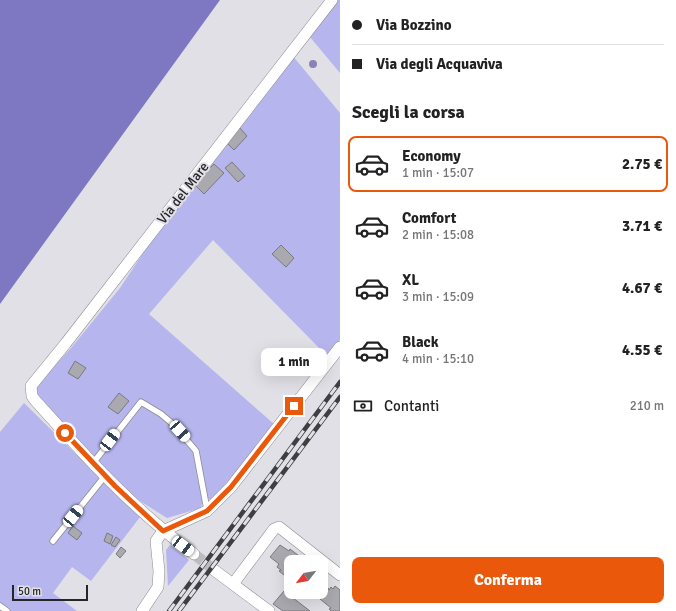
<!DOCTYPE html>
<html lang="it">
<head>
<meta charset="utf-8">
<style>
	:root { --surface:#fff; --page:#f6f6f6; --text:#222; --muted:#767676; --line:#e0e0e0; --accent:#ea580c }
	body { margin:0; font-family:Signika,sans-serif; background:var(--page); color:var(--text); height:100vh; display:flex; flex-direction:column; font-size:15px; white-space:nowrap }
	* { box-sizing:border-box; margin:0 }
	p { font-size:13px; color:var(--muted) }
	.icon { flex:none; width:22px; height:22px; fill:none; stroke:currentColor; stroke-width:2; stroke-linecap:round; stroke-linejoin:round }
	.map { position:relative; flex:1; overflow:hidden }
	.details { display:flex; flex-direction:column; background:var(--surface); width:336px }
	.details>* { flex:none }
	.banner { display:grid; align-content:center; height:88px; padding:0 12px; background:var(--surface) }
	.needle { width:26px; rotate:239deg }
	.tools { position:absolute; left:284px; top:555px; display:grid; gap:8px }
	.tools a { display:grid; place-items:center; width:44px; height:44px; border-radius:8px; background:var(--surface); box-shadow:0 4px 16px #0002; font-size:20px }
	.scale { position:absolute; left:12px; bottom:10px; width:76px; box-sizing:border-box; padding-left:4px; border:2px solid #252527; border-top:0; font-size:11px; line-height:14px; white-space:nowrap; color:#252527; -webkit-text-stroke:3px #e0e0e6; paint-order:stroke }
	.end { position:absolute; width:18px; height:18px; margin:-9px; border:5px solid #ea580c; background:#fff; box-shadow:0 0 0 2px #fff }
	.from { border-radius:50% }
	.bubble { position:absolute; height:28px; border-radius:8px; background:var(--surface); box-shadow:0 4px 16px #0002; font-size:13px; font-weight:700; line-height:28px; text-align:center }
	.car { position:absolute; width:12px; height:24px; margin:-12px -6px; border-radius:5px; box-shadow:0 0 3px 1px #0007; background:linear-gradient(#fff 24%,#345 0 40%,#fff 0 76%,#345 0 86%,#fff 0) }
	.banner b { display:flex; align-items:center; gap:14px; height:38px; font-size:15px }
	.banner b+b { border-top:1px solid var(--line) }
	.banner i { width:10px; height:10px; background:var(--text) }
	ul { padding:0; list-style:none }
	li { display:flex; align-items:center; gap:12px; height:56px; margin:0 8px 6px; padding:0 4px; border:2px solid transparent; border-radius:8px }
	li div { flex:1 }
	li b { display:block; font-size:15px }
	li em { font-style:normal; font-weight:700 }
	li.current { border-color:var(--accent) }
	li>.icon { width:36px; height:36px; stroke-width:1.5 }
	h2 { padding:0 12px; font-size:18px; line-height:48px }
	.pay { display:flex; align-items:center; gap:10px; height:44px; padding:0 12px; font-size:15px }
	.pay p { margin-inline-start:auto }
	.cta { display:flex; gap:8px; margin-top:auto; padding:8px 12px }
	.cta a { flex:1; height:46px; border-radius:8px; background:var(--accent); color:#fff; font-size:16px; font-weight:700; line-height:46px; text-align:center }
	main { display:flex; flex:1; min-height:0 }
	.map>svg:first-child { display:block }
	.green { fill:#b7b5ed }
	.water { fill:#7e78c2 }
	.building { fill:#a9a9af; stroke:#79797e }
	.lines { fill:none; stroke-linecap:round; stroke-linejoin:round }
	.minor-tunnel { stroke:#bbbbc0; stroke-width:11; stroke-dasharray:11 5.5; stroke-linecap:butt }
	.service-casing { stroke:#8b8b90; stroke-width:7 }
	.minor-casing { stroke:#8b8b90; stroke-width:12 }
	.service { stroke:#fff; stroke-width:5.5 }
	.minor { stroke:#fff; stroke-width:11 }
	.rail-casing { stroke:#3f3f41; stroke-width:4.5 }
	.rail { stroke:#e0e0e6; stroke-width:3; stroke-dasharray:9; stroke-linecap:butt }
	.tree { fill:#8b82b6 }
	.route { stroke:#ea580c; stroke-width:5 }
	.labels { text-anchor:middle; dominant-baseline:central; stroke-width:4; stroke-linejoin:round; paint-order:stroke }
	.street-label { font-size:14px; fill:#252527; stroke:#e0e0e6 }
</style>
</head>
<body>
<main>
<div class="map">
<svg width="340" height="611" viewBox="0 0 340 611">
	<rect width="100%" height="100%" fill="#e0e0e6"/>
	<path class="green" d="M 338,0 L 340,0 L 340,73 L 310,37 Z
		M 292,55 L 340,113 L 340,340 L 328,357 L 213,240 L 149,314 L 274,424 L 242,465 L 211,501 L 207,497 L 203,499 L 201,508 L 167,518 L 129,494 L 94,462 L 38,397 L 35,387 L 71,348 L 120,288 L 177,202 Z
		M 24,403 L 140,517 L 91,581 L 72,567 L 53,593 L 77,611 L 0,611 L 0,432 Z
		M 170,545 L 189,560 L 168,586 L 166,550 Z"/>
	<path class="water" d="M 0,0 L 220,0 L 0,304 Z"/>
	<path class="building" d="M 238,126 L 247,136 L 234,150 L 225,141 Z
		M 232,162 L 245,176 L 238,182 L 225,168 Z
		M 214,164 L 224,173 L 204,194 L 194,184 Z
		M 281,245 L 294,258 L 286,267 L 272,254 Z
		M 75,361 L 86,368 L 78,379 L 68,373 Z
		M 119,393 L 129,401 L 118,414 L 108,407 Z
		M 73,526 L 82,533 L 77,540 L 68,533 Z
		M 107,533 L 113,536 L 110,544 L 104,541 Z
		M 116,537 L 120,540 L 115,547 L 111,545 Z
		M 280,545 L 289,551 L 290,549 L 307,562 L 291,562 L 291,578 L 290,577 L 289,579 L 279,571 L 281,570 L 277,567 L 279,564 L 270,557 Z
		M 121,547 L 126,551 L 120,558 L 116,554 Z
		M 335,586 L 340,590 L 340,611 L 331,611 L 329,609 L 331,608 L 320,599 L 328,588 L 329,590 L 331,587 L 333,589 Z
		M 284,591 L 310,611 L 283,611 L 273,604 Z"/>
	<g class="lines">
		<path class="minor-tunnel" d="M 194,554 L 214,570"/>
		<g class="service-casing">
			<path id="service" d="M 93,463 L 141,402 L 161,414 L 174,425 L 196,451 L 207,510
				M 53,541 L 105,476
				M 0,606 L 7,611"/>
		</g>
		<g class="minor-casing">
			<path id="minor" d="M 194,554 C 134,510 84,455 34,399 L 32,396 L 31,386 L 66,343 L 332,0
				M 214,570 L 269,611
				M 233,584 L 274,529 L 279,527 L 340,575
				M 142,611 L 158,587 L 159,571 L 156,541 L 163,531 L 207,511 L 231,487 L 340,347"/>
		</g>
		<use href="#service" class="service"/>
		<use href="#minor" class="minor"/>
		<g class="rail-casing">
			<path id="rail" d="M 169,611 L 340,382
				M 179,611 L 340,397"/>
		</g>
		<use href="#rail" class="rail"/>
	</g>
	<circle class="tree" cx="313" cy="64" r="4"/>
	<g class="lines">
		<path class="route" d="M 65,433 L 115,486 L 163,531 L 207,511 L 231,487 L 294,406"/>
	</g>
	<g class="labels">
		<g class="street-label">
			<text transform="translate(183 193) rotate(-52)">Via del Mare</text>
		</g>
	</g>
</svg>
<div class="tools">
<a><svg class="needle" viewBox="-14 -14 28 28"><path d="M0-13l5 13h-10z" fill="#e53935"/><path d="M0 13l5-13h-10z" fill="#767676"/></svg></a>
</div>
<div class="scale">50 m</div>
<i class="end from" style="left:65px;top:433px"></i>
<i class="end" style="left:294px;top:406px"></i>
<div class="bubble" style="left:261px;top:348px;width:66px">1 min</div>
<i class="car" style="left:180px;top:431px;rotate:138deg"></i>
<i class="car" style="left:110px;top:440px;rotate:37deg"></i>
<i class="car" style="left:73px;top:516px;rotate:39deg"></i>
<i class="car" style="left:183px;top:546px;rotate:127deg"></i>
</div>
<section class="details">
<div class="banner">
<b><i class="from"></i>Via Bozzino</b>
<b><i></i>Via degli Acquaviva</b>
</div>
<h2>Scegli la corsa</h2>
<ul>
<li class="current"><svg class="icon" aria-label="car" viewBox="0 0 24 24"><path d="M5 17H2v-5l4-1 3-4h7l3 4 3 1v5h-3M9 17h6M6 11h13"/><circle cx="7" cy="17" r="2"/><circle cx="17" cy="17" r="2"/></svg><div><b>Economy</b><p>1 min · 15:07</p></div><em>2.75 €</em></li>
<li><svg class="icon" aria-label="car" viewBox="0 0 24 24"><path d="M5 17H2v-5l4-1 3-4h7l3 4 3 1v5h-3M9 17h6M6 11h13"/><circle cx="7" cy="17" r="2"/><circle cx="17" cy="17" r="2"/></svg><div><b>Comfort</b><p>2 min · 15:08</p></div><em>3.71 €</em></li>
<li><svg class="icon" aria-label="car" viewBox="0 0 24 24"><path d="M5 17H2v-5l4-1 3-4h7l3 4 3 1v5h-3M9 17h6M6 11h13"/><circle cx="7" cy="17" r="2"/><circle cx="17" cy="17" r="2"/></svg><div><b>XL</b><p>3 min · 15:09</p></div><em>4.67 €</em></li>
<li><svg class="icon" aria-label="car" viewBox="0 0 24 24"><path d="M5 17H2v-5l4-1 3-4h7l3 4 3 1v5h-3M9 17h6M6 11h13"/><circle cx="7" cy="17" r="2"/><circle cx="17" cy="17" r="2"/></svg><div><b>Black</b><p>4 min · 15:10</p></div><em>4.55 €</em></li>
</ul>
<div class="pay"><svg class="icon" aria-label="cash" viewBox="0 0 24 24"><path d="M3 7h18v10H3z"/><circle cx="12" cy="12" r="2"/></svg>Contanti<p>210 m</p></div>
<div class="cta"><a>Conferma</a></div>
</section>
</main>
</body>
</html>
